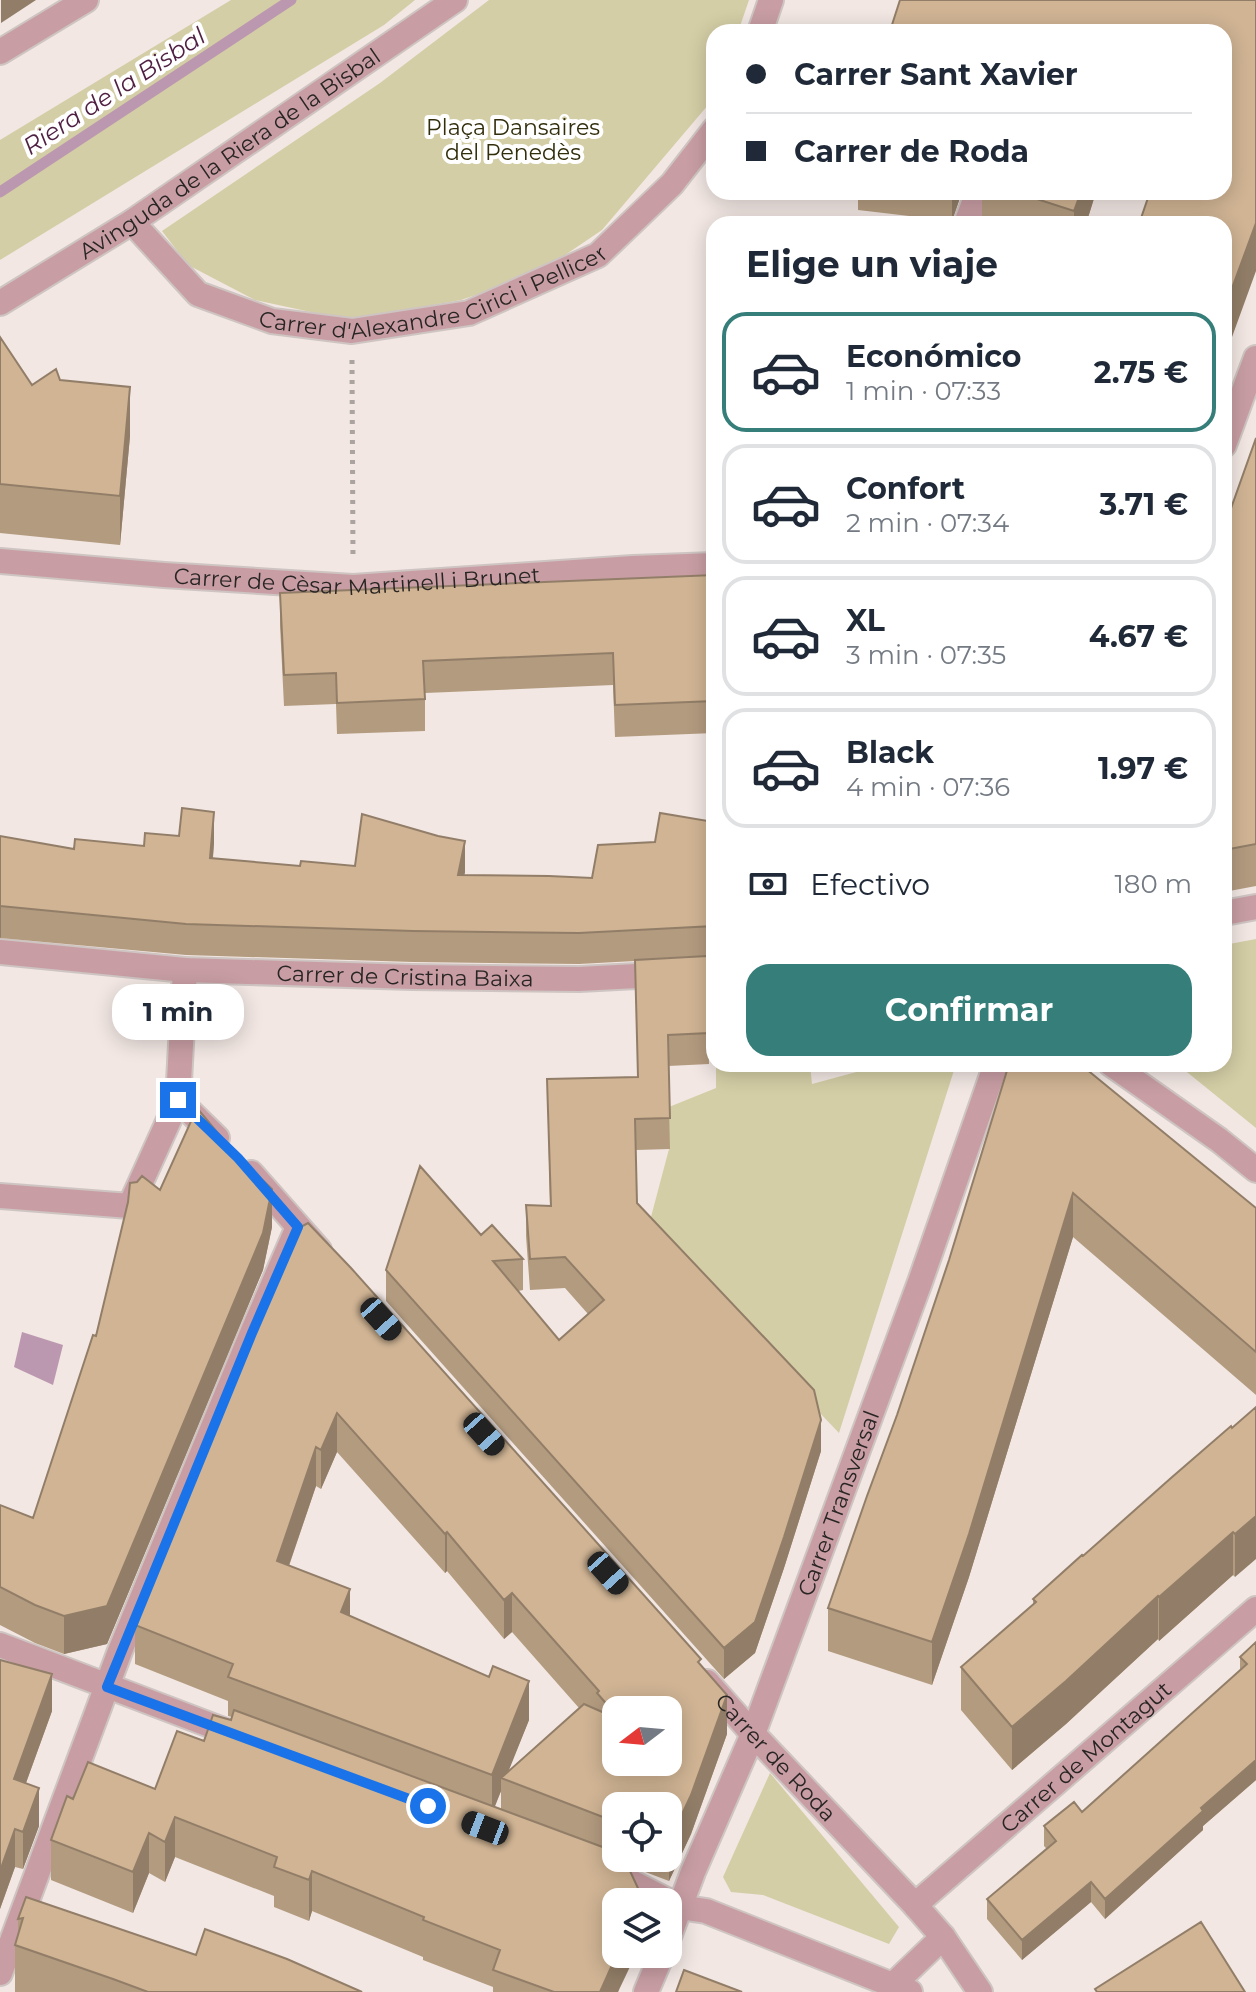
<!DOCTYPE html>
<html lang="es">
<head>
<meta charset="utf-8">
<style>
	:root { --surface:#fff; --page:#f2f2f3; --text:#1f2937; --muted:#747a83; --line:#e0e1e3; --accent:#367e7a }
	body { margin:0; font-family:Montserrat,sans-serif; background:var(--page); color:var(--text); height:100vh; display:flex; flex-direction:column; font-size:30px; white-space:nowrap }
	* { box-sizing:border-box; margin:0 }
	p { font-size:26px; color:var(--muted) }
	.icon { flex:none; width:44px; height:44px; fill:none; stroke:currentColor; stroke-width:2; stroke-linecap:round; stroke-linejoin:round }
	.map { position:relative; flex:1; overflow:hidden }
	.sheet { position:absolute; left:706px; top:216px; width:526px; height:856px; display:flex; flex-direction:column; background:var(--surface); border-radius:24px; box-shadow:0 4px 20px #0003 }
	.sheet>* { flex:none }
	.top-card { position:absolute; left:706px; top:24px; width:526px; height:176px; border-radius:24px; box-shadow:0 4px 20px #0003; display:grid; align-content:center; height:176px; padding:0 40px; background:var(--surface) }
	.needle { width:52px; rotate:254deg }
	.fabs { position:absolute; left:602px; top:1696px; display:grid; gap:16px }
	.fabs a { display:grid; place-items:center; width:80px; height:80px; border-radius:16px; background:var(--surface); box-shadow:0 4px 20px #0003; font-size:40px }
	.end { position:absolute; width:36px; height:36px; margin:-18px; border:10px solid #1a73e8; background:#fff; box-shadow:0 0 0 4px #fff }
	.from { border-radius:50% }
	.bubble { position:absolute; height:56px; border-radius:24px; background:var(--surface); box-shadow:0 4px 20px #0003; font-size:26px; font-weight:700; line-height:56px; text-align:center }
	.car { position:absolute; width:24px; height:48px; margin:-24px -12px; border-radius:10px; box-shadow:0 0 6px 2px #0007; background:linear-gradient(#222 24%,#8ab4d8 0 40%,#222 0 76%,#8ab4d8 0 86%,#222 0) }
	.top-card b { display:flex; align-items:center; gap:28px; height:76px; font-size:30px }
	.top-card b+b { border-top:2px solid var(--line) }
	.top-card i { width:20px; height:20px; background:var(--text) }
	ul { padding:0; list-style:none }
	li { display:flex; align-items:center; gap:24px; height:120px; margin:0 16px 12px; padding:0 24px; border:4px solid var(--line); border-radius:24px }
	li div { flex:1 }
	li b { display:block; font-size:30px }
	li em { font-style:normal; font-weight:700 }
	li.selected { border-color:var(--accent) }
	li>.icon { width:72px; height:72px; stroke-width:1.5 }
	h2 { padding:0 40px; font-size:36px; line-height:96px }
	.pay { display:flex; align-items:center; gap:20px; height:88px; padding:0 40px; font-size:30px }
	.pay p { margin-inline-start:auto }
	.button { display:flex; gap:16px; margin-top:auto; padding:16px 40px }
	.button a { flex:1; height:92px; border-radius:24px; background:var(--accent); color:#fff; font-size:32px; font-weight:700; line-height:92px; text-align:center }
	.map>svg:first-child { display:block }
	.green { fill:#d4cea6 }
	.water { fill:#bc98b0 }
	.lines { fill:none; stroke-linecap:round; stroke-linejoin:round }
	.stream { stroke:#bc98b0; stroke-width:11 }
	.pedestrian-casing { stroke:#cec4c1; stroke-width:28 }
	.minor-casing { stroke:#cec4c1; stroke-width:28 }
	.tertiary-casing { stroke:#cec4c1; stroke-width:28 }
	.path { stroke:#aba3a0; stroke-width:5; stroke-dasharray:4 6; stroke-linecap:butt }
	.pedestrian { stroke:#c89ea4; stroke-width:24 }
	.minor { stroke:#c89ea4; stroke-width:24 }
	.tertiary { stroke:#c89ea4; stroke-width:24 }
	.wall { fill:#b39b7f; fill-rule:evenodd }
	.shaded-wall { fill:#927e68 }
	.building { fill:#d0b494; stroke:#927e68; stroke-width:2 }
	.route { stroke:#1a73e8; stroke-width:10 }
	.labels { text-anchor:middle; dominant-baseline:central; stroke-width:8; stroke-linejoin:round; paint-order:stroke }
	.park-label { font-size:22px; fill:#322d0b; stroke:#fff }
	.street-label { font-size:22px; fill:#292524; stroke:#fff }
	.water-label { font-size:24px; font-style:italic; fill:#502143; stroke:#fff }
</style>
</head>
<body>
<div class="map">
<svg width="1256" height="1992" viewBox="0 0 1256 1992">
	<rect width="100%" height="100%" fill="#f2e7e3"/>
	<path class="green" d="M 231,0 L 415,0 L 384,25 L 0,260 L 0,140 Z
		M 489,0 L 749,0 L 738,32 L 714,32 L 714,98 L 602,230 L 537,274 L 461,300 L 348,320 L 255,300 L 188,265 L 162,231 L 380,83 Z
		M 1256,939 L 1256,1128 L 1177,1064 L 1224,1064 L 1224,945 Z
		M 716,1064 L 810,1064 L 812,1084 L 886,1064 L 956,1064 L 839,1433 L 647,1232 L 669,1149 L 669,1107 L 716,1088 Z
		M 770,1773 L 899,1927 L 889,1944 L 763,1895 L 731,1892 L 723,1877 Z"/>
	<path class="water" d="M 22,1332 L 63,1345 L 53,1385 L 14,1367 Z"/>
	<g class="lines">
		<path class="stream" d="M 0,192 L 291,0"/>
		<g class="pedestrian-casing">
			<g id="pedestrian">
				<path id="s1" d="M 0,952 L 185,970 L 413,977 L 579,979 L 714,972"/>
				<path d="M 0,1196 L 130,1206 L 178,1100 L 185,970"/>
			</g>
		</g>
		<g class="minor-casing">
			<g id="minor">
				<path d="M 760,32 L 771,0"/>
				<path d="M 0,52 L 86,0"/>
				<path id="s2" d="M 132,222 L 198,294 L 272,321 L 352,331 L 469,313 L 598,255 L 672,184 L 714,130"/>
				<path d="M 966,224 L 978,192"/>
				<path id="s3" d="M 0,303 L 132,222 L 455,0"/>
				<path id="s4" d="M 0,561 L 164,575 L 353,587 L 633,568 L 714,565"/>
				<path d="M 1224,913 L 1256,907"/>
				<path d="M 178,1100 L 217,1138"/>
				<path d="M 251,1173 L 319,1250"/>
				<path d="M 0,1645 L 239,1736"/>
				<path id="s5" d="M 707,1682 L 753,1734 L 915,1905 L 943,1937 L 980,1992"/>
				<path d="M 607,1873 L 629,1881 L 680,1907 L 706,1911 L 910,1992"/>
				<path id="s6" d="M 915,1905 L 1256,1609"/>
				<path id="s7" d="M 668,1939 L 693,1872 L 753,1734 L 920,1282 L 996,1064"/>
				<path d="M 0,1973 L 120,1651 L 252,1333 L 298,1227"/>
				<path d="M 893,1985 L 943,1937"/>
				<path d="M 646,1992 L 662,1954"/>
			</g>
		</g>
		<g class="tertiary-casing">
			<path id="tertiary" d="M 1224,445 L 1256,358
				M 1111,1064 L 1219,1140 L 1256,1170"/>
		</g>
		<path class="path" d="M 352,360 L 353,558"/>
		<use href="#pedestrian" class="pedestrian"/>
		<use href="#minor" class="minor"/>
		<use href="#tertiary" class="tertiary"/>
	</g>
	<path class="wall" d="M 858,192 L 962,192 L 952,221 L 858,210 Z
		M 982,192 L 1096,192 L 1086,224 L 982,224 Z
		M 0,337 L 32,385 L 130,436 L 120,545 L 0,533 Z
		M 1256,438 L 1256,886 L 1224,892 L 1224,528 Z
		M 714,575 L 714,733 L 615,737 L 613,685 L 425,693 L 425,731 L 337,734 L 336,704 L 284,706 L 280,625 L 280,593 Z
		M 714,822 L 714,957 L 707,957 L 709,1064 L 668,1066 L 670,1149 L 636,1150 L 637,1203 L 821,1451 L 784,1568 L 755,1653 L 724,1679 L 386,1301 L 386,1270 L 481,1235 L 523,1259 L 523,1290 L 518,1291 L 559,1340 L 588,1314 L 565,1288 L 530,1290 L 526,1236 L 526,1205 L 550,1206 L 547,1079 L 638,1077 L 635,961 L 579,964 L 413,962 L 186,955 L 0,938 L 0,836 L 74,849 L 214,843 L 213,858 L 300,866 L 355,866 L 465,872 L 464,875 L 592,878 L 655,842 Z
		M 1009,1064 L 1256,1208 L 1256,1395 L 1073,1237 L 969,1577 L 932,1685 L 828,1651 L 828,1608 L 897,1415 L 949,1260 Z
		M 160,1190 L 272,1227 L 263,1270 L 107,1644 L 64,1654 L 35,1643 L 0,1625 L 0,1505 L 33,1518 L 96,1336 Z
		M 297,1229 L 701,1665 L 727,1734 L 691,1834 L 669,1881 L 627,1865 L 643,1902 L 618,1992 L 493,1992 L 493,1987 L 423,1960 L 423,1957 L 312,1911 L 309,1921 L 274,1907 L 274,1896 L 175,1857 L 165,1882 L 149,1873 L 133,1913 L 51,1880 L 51,1840 L 73,1799 L 155,1789 L 204,1741 L 231,1720 L 232,1717 L 228,1716 L 228,1701 L 135,1664 L 135,1625 ZM 337,1452 L 445,1573 L 447,1571 L 504,1639 L 512,1632 L 579,1708 L 508,1771 L 529,1720 L 350,1616 L 289,1566 L 316,1486 L 321,1489 ZM 616,1710 L 668,1762 L 616,1762 ZM 501,1791 L 501,1809 L 494,1807 ZM 616,1806 L 668,1806 L 668,1858 L 616,1858 Z
		M 1256,1407 L 1235,1577 L 1233,1575 L 1159,1641 L 1158,1639 L 1066,1724 L 1012,1770 L 961,1710 L 961,1667 L 1033,1604 L 1033,1599 Z
		M 1256,1642 L 1256,1780 L 1203,1826 L 1203,1830 L 1105,1919 L 1091,1902 L 1022,1960 L 987,1919 L 987,1899 L 1047,1849 L 1044,1846 L 1044,1826 L 1082,1812 L 1240,1670 L 1240,1657 Z
		M 0,1660 L 52,1711 L 26,1783 L 39,1826 L 23,1869 L 15,1867 L 0,1909 Z
		M 26,1897 L 196,1955 L 362,1992 L 15,1992 L 15,1945 L 18,1935 L 18,1919 Z"/>
	<path class="shaded-wall" d="M 1,0 L 36,0 L 1,23 Z
		M 952,192 L 962,192 L 952,221 Z
		M 1081,192 L 1096,192 L 1086,224 L 1074,224 L 1074,211 Z
		M 1256,223 L 1256,271 L 1224,359 L 1224,310 Z
		M 130,387 L 130,436 L 120,545 L 120,496 Z
		M 214,812 L 214,843 L 210,890 L 210,858 Z
		M 465,841 L 465,872 L 458,906 L 458,875 Z
		M 0,906 L 1,906 L 1,937 L 0,938 Z
		M 272,1189 L 272,1227 L 263,1270 L 107,1644 L 64,1654 L 64,1616 Z
		M 1073,1193 L 1073,1237 L 969,1577 L 932,1685 L 932,1642 Z
		M 337,1413 L 337,1452 L 321,1489 L 321,1450 Z
		M 821,1420 L 821,1451 L 784,1568 L 755,1653 L 724,1679 L 724,1648 Z
		M 316,1447 L 316,1486 L 277,1600 L 277,1561 Z
		M 1256,1516 L 1256,1559 L 1235,1577 L 1235,1534 Z
		M 447,1532 L 447,1571 L 445,1573 L 445,1534 Z
		M 1233,1532 L 1233,1575 L 1159,1641 L 1159,1597 Z
		M 350,1589 L 350,1628 L 341,1612 Z
		M 512,1593 L 512,1632 L 504,1639 L 504,1600 Z
		M 1158,1596 L 1158,1639 L 1066,1724 L 1012,1770 L 1012,1727 Z
		M 52,1674 L 52,1711 L 14,1816 L 14,1779 Z
		M 529,1681 L 529,1720 L 505,1780 L 501,1778 L 501,1791 L 492,1814 L 492,1775 Z
		M 727,1695 L 727,1734 L 691,1834 L 669,1881 L 669,1842 Z
		M 1256,1760 L 1256,1780 L 1203,1826 L 1203,1830 L 1105,1919 L 1105,1899 L 1201,1808 Z
		M 39,1788 L 39,1826 L 23,1869 L 23,1832 Z
		M 175,1817 L 175,1857 L 165,1882 L 165,1842 Z
		M 15,1829 L 15,1867 L 0,1909 L 0,1871 Z
		M 149,1833 L 149,1873 L 133,1913 L 133,1872 Z
		M 312,1871 L 312,1911 L 309,1921 L 309,1880 Z
		M 1091,1882 L 1091,1902 L 1022,1960 L 1022,1940 Z
		M 617,1954 L 636,1954 L 618,1992 L 600,1992 Z"/>
	<path class="building" d="M 900,0 L 1256,0 L 1256,223 L 1224,310 L 1224,224 L 1139,224 L 1150,192 L 1224,192 L 1224,32 L 892,32 L 890,31 Z
		M 1015,192 L 1081,192 L 1074,211 Z
		M 0,337 L 32,385 L 56,369 L 60,380 L 130,387 L 120,496 L 0,484 Z
		M 1256,438 L 1256,844 L 1224,850 L 1224,528 Z
		M 714,575 L 714,701 L 615,705 L 613,653 L 423,661 L 425,699 L 337,703 L 336,673 L 284,675 L 280,593 Z
		M 182,808 L 214,812 L 210,858 L 300,866 L 301,861 L 355,866 L 362,814 L 438,836 L 465,841 L 458,875 L 549,876 L 592,878 L 598,845 L 655,842 L 660,813 L 714,822 L 714,926 L 579,933 L 413,931 L 186,924 L 0,906 L 0,836 L 74,849 L 75,839 L 144,846 L 145,833 L 179,836 Z
		M 707,956 L 709,1033 L 668,1035 L 670,1118 L 635,1119 L 637,1203 L 814,1390 L 821,1420 L 784,1537 L 755,1622 L 724,1648 L 386,1270 L 420,1166 L 481,1235 L 492,1225 L 523,1259 L 493,1261 L 559,1340 L 604,1300 L 565,1257 L 530,1259 L 526,1205 L 551,1206 L 547,1079 L 638,1077 L 635,960 Z
		M 1009,1064 L 1080,1064 L 1256,1208 L 1256,1352 L 1073,1193 L 969,1534 L 932,1642 L 828,1608 L 867,1496 L 897,1415 L 949,1260 Z
		M 197,1108 L 236,1155 L 272,1189 L 263,1233 L 107,1606 L 64,1616 L 35,1605 L 0,1587 L 0,1505 L 33,1518 L 93,1335 L 96,1336 L 128,1202 L 130,1183 L 137,1182 L 142,1176 L 160,1190 Z
		M 308,1223 L 351,1268 L 701,1659 L 698,1662 L 727,1695 L 691,1795 L 669,1842 L 668,1841 L 668,1806 L 616,1806 L 616,1822 L 501,1778 L 584,1704 L 616,1718 L 616,1762 L 668,1762 L 668,1710 L 616,1710 L 616,1715 L 597,1693 L 599,1691 L 512,1593 L 504,1600 L 447,1532 L 445,1534 L 337,1413 L 321,1450 L 316,1447 L 277,1561 L 350,1589 L 341,1612 L 489,1677 L 493,1666 L 529,1681 L 492,1775 L 228,1677 L 233,1664 L 135,1625 L 146,1595 L 143,1596 L 297,1229 Z
		M 1256,1407 L 1256,1516 L 1235,1534 L 1233,1532 L 1159,1597 L 1158,1596 L 1066,1681 L 1012,1727 L 961,1667 L 1036,1602 L 1033,1599 L 1082,1555 L 1083,1556 L 1171,1478 L 1231,1426 L 1232,1428 Z
		M 1256,1642 L 1256,1760 L 1201,1808 L 1203,1811 L 1105,1899 L 1091,1882 L 1022,1940 L 987,1899 L 1056,1841 L 1044,1826 L 1074,1802 L 1082,1812 L 1247,1664 L 1240,1657 Z
		M 0,1660 L 52,1674 L 14,1779 L 39,1788 L 23,1832 L 15,1829 L 0,1871 Z
		M 234,1710 L 616,1852 L 616,1858 L 624,1858 L 643,1899 L 641,1902 L 616,1902 L 616,1954 L 617,1954 L 600,1992 L 554,1992 L 493,1970 L 500,1950 L 423,1920 L 424,1917 L 312,1871 L 309,1880 L 274,1867 L 277,1857 L 175,1817 L 165,1842 L 149,1833 L 133,1872 L 51,1840 L 67,1796 L 73,1799 L 88,1762 L 155,1789 L 177,1731 L 204,1741 L 213,1715 L 231,1720 Z
		M 26,1897 L 196,1955 L 205,1929 L 287,1959 L 362,1992 L 148,1992 L 113,1979 L 15,1945 L 23,1918 L 18,1919 Z
		M 1201,1922 L 1245,1992 L 1097,1992 L 1095,1989 Z
		M 684,1970 L 742,1992 L 676,1992 Z"/>
	<g class="lines">
		<path class="route" d="M 178,1100 L 238,1158 L 298,1227 L 252,1333 L 107,1687 L 428,1806"/>
	</g>
	<g class="labels">
		<g class="park-label">
			<text x="513" y="127">Plaça Dansaires<tspan x="513" dy="25">del Penedès</tspan></text>
		</g>
		<g class="street-label">
			<text stroke="none"><textPath href="#s3" startOffset="274">Avinguda de la Riera de la Bisbal</textPath></text>
			<text stroke="none"><textPath href="#s2" startOffset="344">Carrer d'Alexandre Cirici i Pellicer</textPath></text>
			<text stroke="none"><textPath href="#s4" startOffset="358">Carrer de Cèsar Martinell i Brunet</textPath></text>
			<text stroke="none"><textPath href="#s1" startOffset="406">Carrer de Cristina Baixa</textPath></text>
			<text stroke="none"><textPath href="#s7" startOffset="468">Carrer Transversal</textPath></text>
			<text stroke="none"><textPath href="#s5" startOffset="102">Carrer de Roda</textPath></text>
			<text stroke="none"><textPath href="#s6" startOffset="226">Carrer de Montagut</textPath></text>
		</g>
		<g class="water-label">
			<text transform="translate(114 91) rotate(-33)">Riera de la Bisbal</text>
		</g>
	</g>
</svg>
<div class="fabs">
<a><svg class="needle" viewBox="-14 -14 28 28"><path d="M0-13l5 13h-10z" fill="#e53935"/><path d="M0 13l5-13h-10z" fill="#747a83"/></svg></a>
<a><svg class="icon" aria-label="locate" viewBox="0 0 24 24"><circle cx="12" cy="12" r="6"/><path d="M12 2v4M12 18v4M2 12h4M18 12h4"/></svg></a>
<a><svg class="icon" aria-label="layers" viewBox="0 0 24 24"><path d="M12 4l9 5-9 5-9-5zM3 14l9 5 9-5"/></svg></a>
</div>
<i class="end from" style="left:428px;top:1806px"></i>
<i class="end" style="left:178px;top:1100px"></i>
<div class="bubble" style="left:112px;top:984px;width:132px">1 min</div>
<i class="car" style="left:381px;top:1319px;rotate:138deg"></i>
<i class="car" style="left:484px;top:1434px;rotate:138deg"></i>
<i class="car" style="left:608px;top:1573px;rotate:138deg"></i>
<i class="car" style="left:485px;top:1828px;rotate:291deg"></i>
<div class="top-card">
<b><i class="from"></i>Carrer Sant Xavier</b>
<b><i></i>Carrer de Roda</b>
</div>
<section class="sheet">
<h2>Elige un viaje</h2>
<ul>
<li class="selected"><svg class="icon" aria-label="car" viewBox="0 0 24 24"><path d="M5 17H2v-5l4-1 3-4h7l3 4 3 1v5h-3M9 17h6M6 11h13"/><circle cx="7" cy="17" r="2"/><circle cx="17" cy="17" r="2"/></svg><div><b>Económico</b><p>1 min · 07:33</p></div><em>2.75 €</em></li>
<li><svg class="icon" aria-label="car" viewBox="0 0 24 24"><path d="M5 17H2v-5l4-1 3-4h7l3 4 3 1v5h-3M9 17h6M6 11h13"/><circle cx="7" cy="17" r="2"/><circle cx="17" cy="17" r="2"/></svg><div><b>Confort</b><p>2 min · 07:34</p></div><em>3.71 €</em></li>
<li><svg class="icon" aria-label="car" viewBox="0 0 24 24"><path d="M5 17H2v-5l4-1 3-4h7l3 4 3 1v5h-3M9 17h6M6 11h13"/><circle cx="7" cy="17" r="2"/><circle cx="17" cy="17" r="2"/></svg><div><b>XL</b><p>3 min · 07:35</p></div><em>4.67 €</em></li>
<li><svg class="icon" aria-label="car" viewBox="0 0 24 24"><path d="M5 17H2v-5l4-1 3-4h7l3 4 3 1v5h-3M9 17h6M6 11h13"/><circle cx="7" cy="17" r="2"/><circle cx="17" cy="17" r="2"/></svg><div><b>Black</b><p>4 min · 07:36</p></div><em>1.97 €</em></li>
</ul>
<div class="pay"><svg class="icon" aria-label="cash" viewBox="0 0 24 24"><path d="M3 7h18v10H3z"/><circle cx="12" cy="12" r="2"/></svg>Efectivo<p>180 m</p></div>
<div class="button"><a>Confirmar</a></div>
</section>
</div>
</body>
</html>
